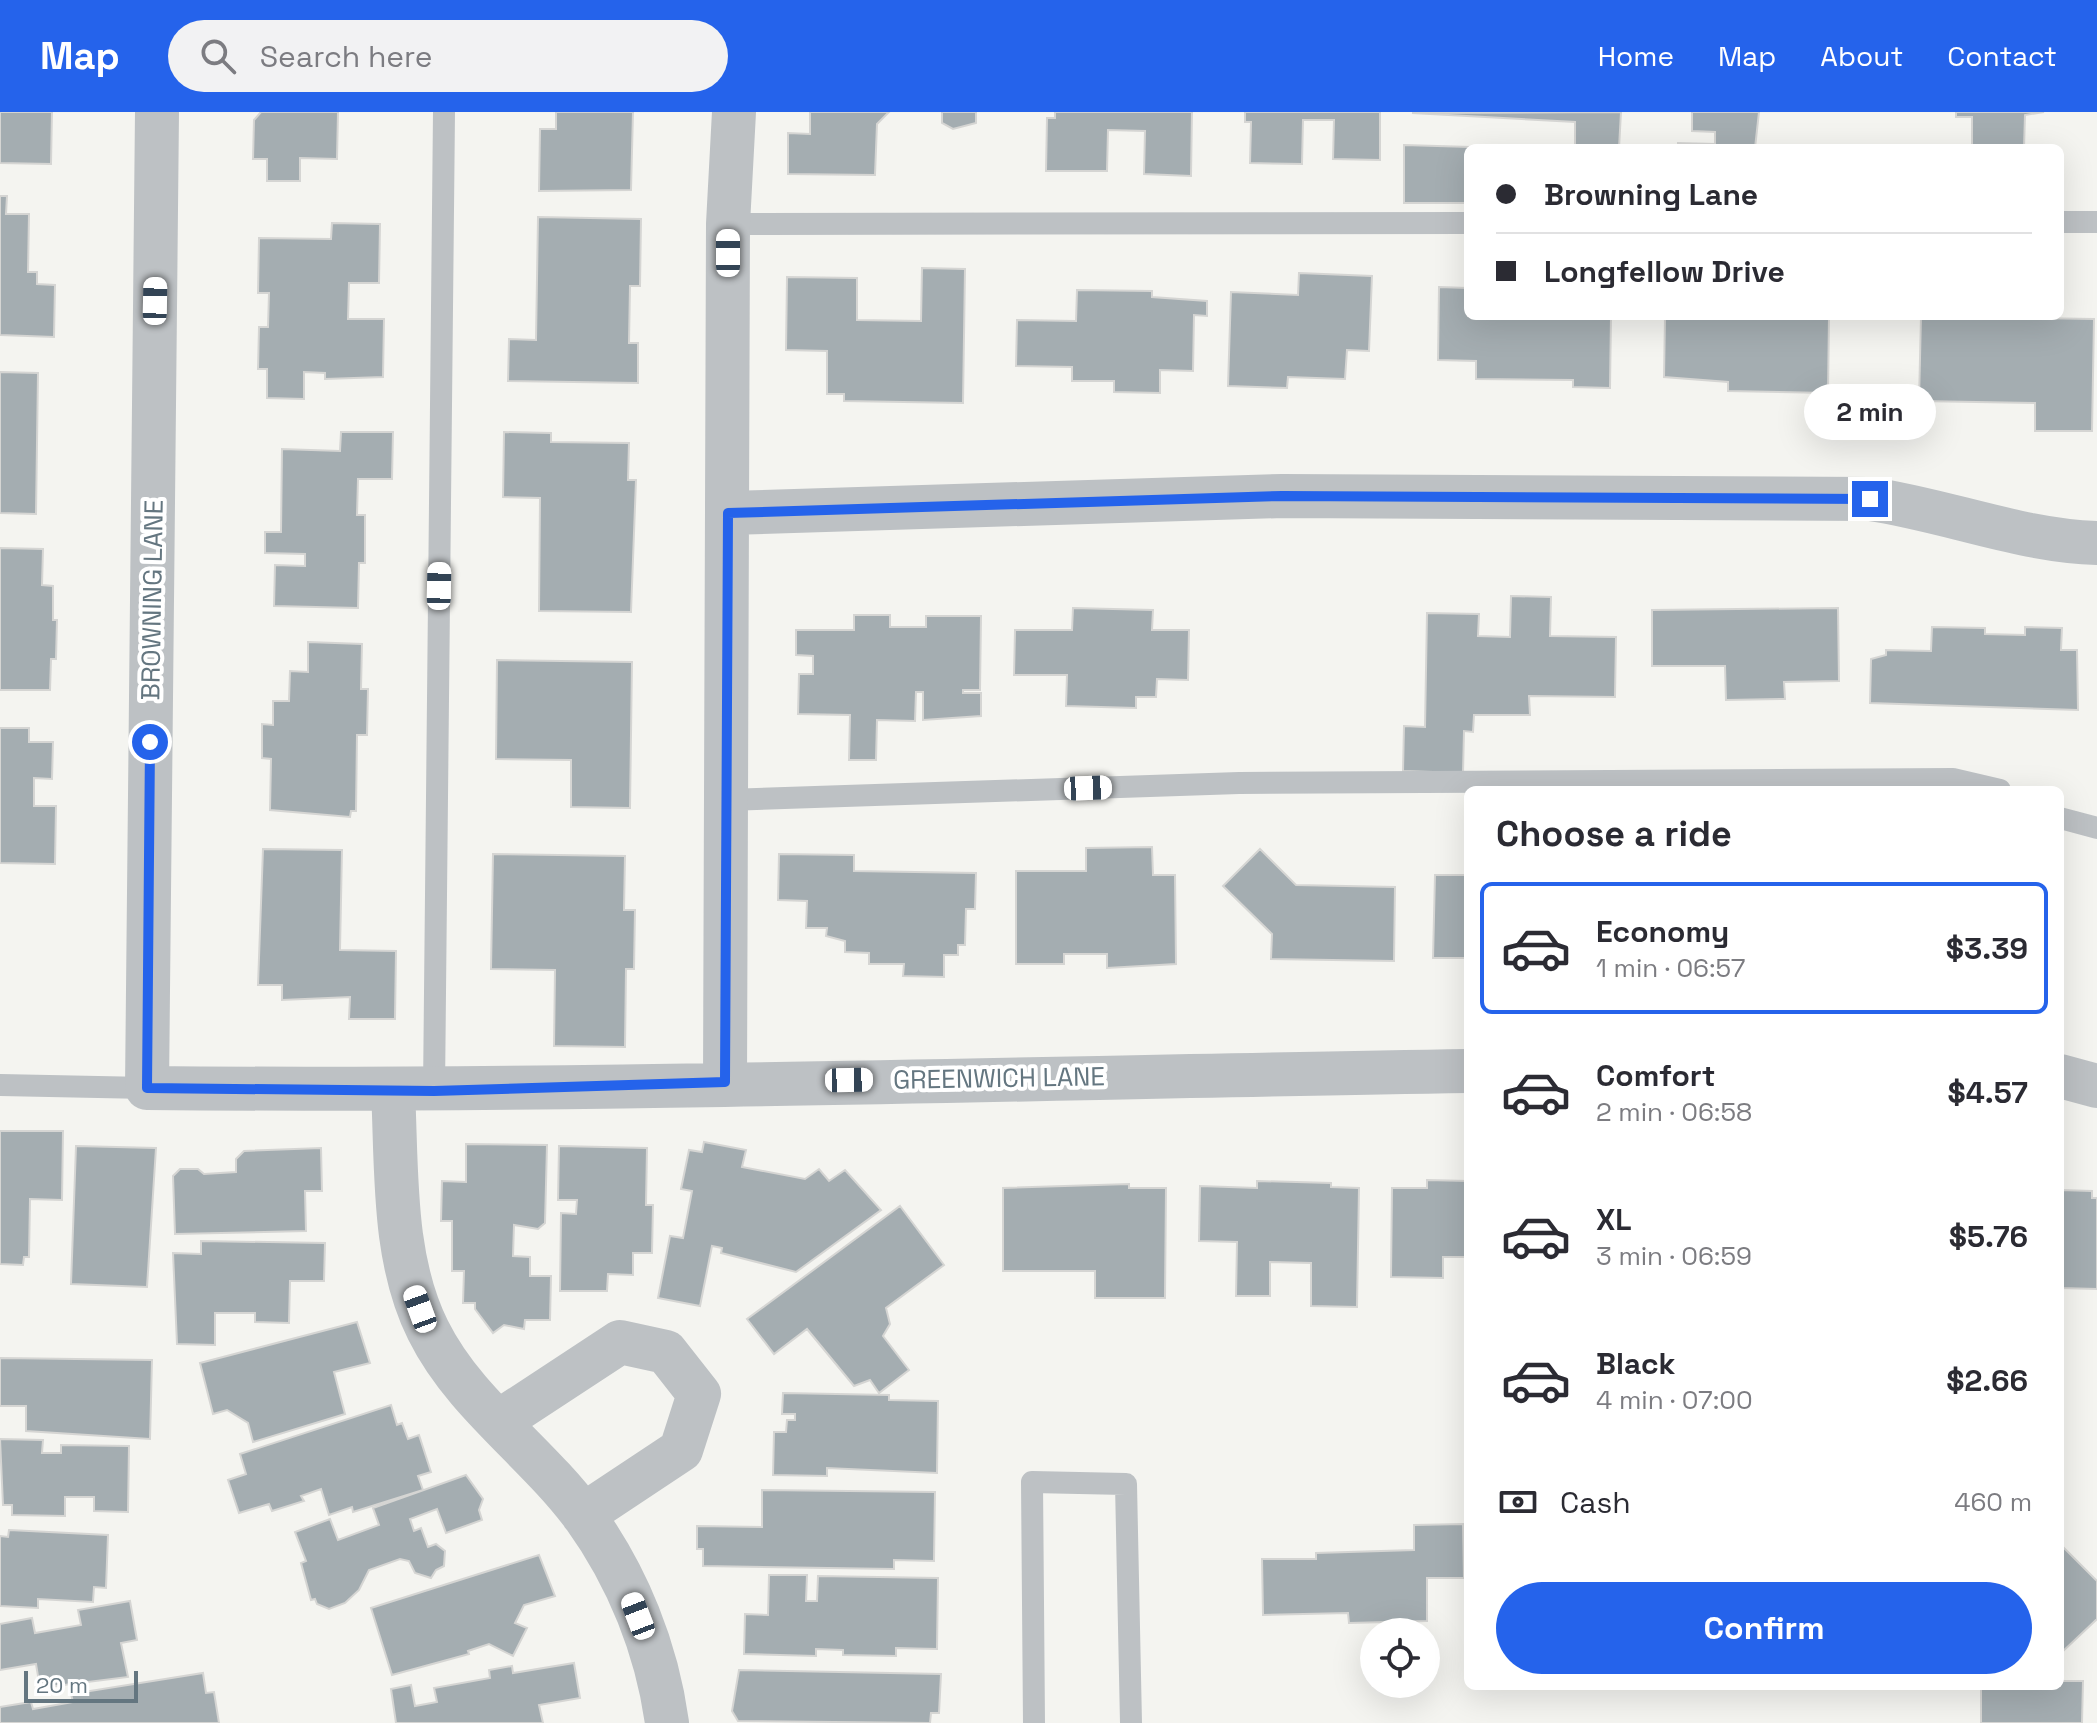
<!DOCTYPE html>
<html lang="en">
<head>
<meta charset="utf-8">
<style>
	:root { --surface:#fff; --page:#f2f2f3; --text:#2b2b33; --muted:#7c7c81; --line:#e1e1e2; --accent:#2563eb }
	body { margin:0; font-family:"Space Grotesk",sans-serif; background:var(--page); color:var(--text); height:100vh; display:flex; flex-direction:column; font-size:30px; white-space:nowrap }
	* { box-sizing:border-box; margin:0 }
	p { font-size:26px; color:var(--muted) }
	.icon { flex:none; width:44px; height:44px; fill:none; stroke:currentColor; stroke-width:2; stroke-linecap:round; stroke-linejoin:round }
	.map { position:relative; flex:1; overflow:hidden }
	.panel { position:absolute; left:1464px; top:674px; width:600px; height:904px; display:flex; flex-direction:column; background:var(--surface); border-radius:12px; box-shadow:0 8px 32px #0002 }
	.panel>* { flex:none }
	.banner { position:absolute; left:1464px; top:32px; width:600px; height:176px; border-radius:12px; box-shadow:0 8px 32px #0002; display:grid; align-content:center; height:176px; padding:0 32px; background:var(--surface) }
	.tools { position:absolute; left:1360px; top:1506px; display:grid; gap:16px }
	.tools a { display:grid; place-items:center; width:80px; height:80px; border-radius:50%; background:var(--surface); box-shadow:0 8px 32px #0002; font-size:40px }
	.scale { position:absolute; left:24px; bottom:20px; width:114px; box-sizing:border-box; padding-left:8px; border:4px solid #647680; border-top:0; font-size:22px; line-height:28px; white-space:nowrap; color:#647680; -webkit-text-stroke:6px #fff; paint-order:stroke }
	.end { position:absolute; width:36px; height:36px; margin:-18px; border:10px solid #2563eb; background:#fff; box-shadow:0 0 0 4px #fff }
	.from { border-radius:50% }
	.bubble { position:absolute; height:56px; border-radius:28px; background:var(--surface); box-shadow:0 8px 32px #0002; font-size:26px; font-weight:700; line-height:56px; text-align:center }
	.car { position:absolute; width:24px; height:48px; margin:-24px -12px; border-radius:10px; box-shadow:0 0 6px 2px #0007; background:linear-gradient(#fff 24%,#345 0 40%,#fff 0 76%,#345 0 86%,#fff 0) }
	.banner b { display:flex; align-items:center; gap:28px; height:76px; font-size:30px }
	.banner b+b { border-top:2px solid var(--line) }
	.banner i { width:20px; height:20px; background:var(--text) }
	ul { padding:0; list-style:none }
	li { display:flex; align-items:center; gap:24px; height:132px; margin:0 16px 12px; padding:0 16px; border:4px solid transparent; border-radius:12px }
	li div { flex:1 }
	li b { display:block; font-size:30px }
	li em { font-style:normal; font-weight:700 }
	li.on { border-color:var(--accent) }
	li>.icon { width:72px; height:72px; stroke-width:1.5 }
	h2 { padding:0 32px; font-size:36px; line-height:96px }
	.pay { display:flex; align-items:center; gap:20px; height:88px; padding:0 32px; font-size:30px }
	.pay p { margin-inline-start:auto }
	.action { display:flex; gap:16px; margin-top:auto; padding:16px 32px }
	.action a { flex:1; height:92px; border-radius:48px; background:var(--accent); color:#fff; font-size:32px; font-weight:700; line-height:92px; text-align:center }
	header { display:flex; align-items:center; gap:48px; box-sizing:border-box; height:112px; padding:0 40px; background:var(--accent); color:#fff }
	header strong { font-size:38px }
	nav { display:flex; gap:44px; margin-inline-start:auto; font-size:28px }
	.search { width:560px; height:72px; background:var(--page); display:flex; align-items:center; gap:20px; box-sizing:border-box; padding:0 28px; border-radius:44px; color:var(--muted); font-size:30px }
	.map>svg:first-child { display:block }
	.building { fill:#a4adb1; stroke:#d5d5d3; stroke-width:2 }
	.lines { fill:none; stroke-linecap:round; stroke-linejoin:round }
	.service { stroke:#bdc1c4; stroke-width:22 }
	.minor { stroke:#bdc1c4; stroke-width:44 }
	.route { stroke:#2563eb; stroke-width:10 }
	.labels { text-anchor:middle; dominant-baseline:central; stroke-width:8; stroke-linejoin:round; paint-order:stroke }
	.street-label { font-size:26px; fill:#647680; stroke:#fff }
</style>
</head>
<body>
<header>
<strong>Map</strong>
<div class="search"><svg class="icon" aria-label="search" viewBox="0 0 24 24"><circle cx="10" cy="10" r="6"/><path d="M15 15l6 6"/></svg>Search here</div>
<nav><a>Home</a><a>Map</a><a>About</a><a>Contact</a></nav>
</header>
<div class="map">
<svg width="2097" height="1611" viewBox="0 0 2097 1611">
	<rect width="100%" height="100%" fill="#f4f4f0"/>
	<path class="building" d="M 0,0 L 52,0 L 51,52 L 0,51 Z
		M 261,0 L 338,0 L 337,47 L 300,46 L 300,69 L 267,69 L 267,47 L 253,47 L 254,8 Z
		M 556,0 L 633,0 L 631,78 L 539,79 L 540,17 L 556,17 Z
		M 810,0 L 889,0 L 877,12 L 875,63 L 788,62 L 788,21 L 810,22 Z
		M 942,0 L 976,0 L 976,11 L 953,17 L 942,11 Z
		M 1055,0 L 1192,0 L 1191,64 L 1144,62 L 1145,19 L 1108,18 L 1107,59 L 1046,59 L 1047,6 L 1055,6 Z
		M 1245,0 L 1380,0 L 1380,48 L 1333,47 L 1334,8 L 1303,8 L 1302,52 L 1250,51 L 1251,10 L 1245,10 Z
		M 1621,0 L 1619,36 L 1575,36 L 1575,10 L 1412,1 Z
		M 1692,0 L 1759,0 L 1755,36 L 1678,36 L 1678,31 L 1715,32 L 1715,20 L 1692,19 Z
		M 1956,0 L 2044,0 L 2025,3 L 2024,36 L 1972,36 L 1972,5 L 1956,5 Z
		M 1404,33 L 1470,35 L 1468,91 L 1404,91 Z
		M 0,84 L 7,84 L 6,102 L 29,102 L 28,160 L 37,160 L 37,172 L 55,173 L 54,225 L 0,223 Z
		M 538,105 L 641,107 L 640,174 L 630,174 L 629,231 L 638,231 L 638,271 L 508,269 L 509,227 L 536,228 Z
		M 332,111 L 380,112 L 379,171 L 349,171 L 348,207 L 384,207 L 383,265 L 325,267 L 325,261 L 304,260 L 304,287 L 267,286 L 267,257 L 258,257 L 259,215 L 268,215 L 269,181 L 258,181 L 259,126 L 331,127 Z
		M 922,156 L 965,157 L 963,291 L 844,289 L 844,282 L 827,282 L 827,239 L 786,238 L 787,165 L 857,166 L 857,208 L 921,209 Z
		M 1299,161 L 1372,164 L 1369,239 L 1347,238 L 1345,267 L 1288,265 L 1287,276 L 1228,274 L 1231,180 L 1298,183 Z
		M 1439,175 L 1468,176 L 1468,204 L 1611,204 L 1610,276 L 1573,275 L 1573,268 L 1476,267 L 1476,249 L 1438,248 Z
		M 1077,178 L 1152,179 L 1152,185 L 1207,189 L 1207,204 L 1194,203 L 1193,259 L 1160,258 L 1160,281 L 1114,280 L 1114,269 L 1072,269 L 1072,255 L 1016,254 L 1017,208 L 1076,209 Z
		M 1701,204 L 1829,204 L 1828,281 L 1728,279 L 1728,270 L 1664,265 L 1665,205 Z
		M 1921,204 L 2094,207 L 2092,319 L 2035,319 L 2035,291 L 1919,289 Z
		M 0,260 L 38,261 L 36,402 L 0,401 Z
		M 341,320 L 393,320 L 392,367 L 358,367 L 357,403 L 365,403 L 365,451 L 359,451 L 358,496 L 274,494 L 275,453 L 305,454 L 305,442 L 265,441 L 265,420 L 281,420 L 282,337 L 340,339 Z
		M 504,320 L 551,321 L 551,330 L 629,331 L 628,368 L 636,368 L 631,500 L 539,499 L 540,386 L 503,385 Z
		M 0,436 L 43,437 L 42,473 L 53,474 L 53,508 L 57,508 L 56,547 L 51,547 L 50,578 L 0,578 Z
		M 1511,484 L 1551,485 L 1550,524 L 1616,525 L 1615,585 L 1529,584 L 1530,603 L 1474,603 L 1473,620 L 1464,619 L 1463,661 L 1403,659 L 1404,614 L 1425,615 L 1427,501 L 1479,502 L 1478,524 L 1510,525 Z
		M 1073,496 L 1153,498 L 1152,518 L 1189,518 L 1188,568 L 1157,567 L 1156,585 L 1136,585 L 1136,596 L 1066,594 L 1067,563 L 1014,563 L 1015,518 L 1072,518 Z
		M 1838,496 L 1839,569 L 1784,570 L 1785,587 L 1726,588 L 1725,554 L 1652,554 L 1652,498 Z
		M 854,503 L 890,503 L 890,515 L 926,515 L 926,504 L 981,504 L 980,578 L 963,578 L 963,581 L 981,581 L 981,604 L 923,608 L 923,580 L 916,580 L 915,609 L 877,608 L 876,648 L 849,648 L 850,603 L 798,602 L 799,562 L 813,562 L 813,544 L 796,543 L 796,518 L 854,518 Z
		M 1932,515 L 1985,516 L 1985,522 L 2025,523 L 2025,515 L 2062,516 L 2061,538 L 2077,538 L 2078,598 L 1870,591 L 1871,547 L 1886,543 L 1886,538 L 1931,539 Z
		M 308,530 L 362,532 L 361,577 L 368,577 L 367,623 L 357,623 L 356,699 L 351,699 L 350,705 L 270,698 L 271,647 L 262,646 L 262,612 L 273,613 L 273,589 L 289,589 L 290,559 L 308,560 Z
		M 497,548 L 632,550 L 630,696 L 571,695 L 571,648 L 496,647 Z
		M 0,616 L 29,616 L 29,630 L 53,630 L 52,667 L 34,666 L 34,694 L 56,694 L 55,752 L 0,751 Z
		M 1152,735 L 1153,763 L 1175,763 L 1176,852 L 1107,856 L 1107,842 L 1064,842 L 1064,852 L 1016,852 L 1016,759 L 1086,759 L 1086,736 Z
		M 263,737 L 342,738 L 340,838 L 396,839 L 395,907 L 349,907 L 350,885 L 282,888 L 282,873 L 258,873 Z
		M 1260,737 L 1296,773 L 1395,775 L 1394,849 L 1271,847 L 1272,822 L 1223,774 Z
		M 493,742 L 625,744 L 624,798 L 635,798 L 634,857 L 626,857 L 625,935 L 554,934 L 555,858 L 491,857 Z
		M 779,742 L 854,743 L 854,759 L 976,761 L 975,797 L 966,797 L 965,833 L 958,833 L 958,843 L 944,843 L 944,865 L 903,864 L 904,852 L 869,852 L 869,841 L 845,840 L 845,829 L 826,824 L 827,816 L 806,816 L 807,789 L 778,788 Z
		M 1435,763 L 1468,763 L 1468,846 L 1433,846 Z
		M 0,1019 L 63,1019 L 62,1088 L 30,1087 L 29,1145 L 24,1145 L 23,1153 L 0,1152 Z
		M 704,1030 L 746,1038 L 742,1055 L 805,1067 L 819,1057 L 829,1069 L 845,1058 L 881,1098 L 796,1160 L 721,1141 L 722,1136 L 712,1134 L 700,1194 L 658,1186 L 670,1124 L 683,1126 L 692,1079 L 681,1077 L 689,1038 L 702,1040 Z
		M 466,1032 L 547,1033 L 545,1111 L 538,1117 L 514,1113 L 513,1144 L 530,1145 L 530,1164 L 551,1164 L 550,1208 L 525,1208 L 524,1217 L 504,1213 L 493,1221 L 475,1197 L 475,1191 L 463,1191 L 464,1159 L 452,1159 L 452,1109 L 441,1109 L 442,1069 L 466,1070 Z
		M 76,1034 L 156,1036 L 147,1175 L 71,1172 Z
		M 559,1034 L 647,1036 L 646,1093 L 653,1093 L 652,1141 L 633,1141 L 633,1163 L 608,1162 L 607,1179 L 560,1179 L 561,1101 L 576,1102 L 577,1088 L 558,1088 Z
		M 321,1036 L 322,1079 L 305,1079 L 306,1119 L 175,1122 L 173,1064 L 180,1057 L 198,1057 L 204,1062 L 236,1060 L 236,1047 L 244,1039 Z
		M 1427,1068 L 1468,1069 L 1468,1145 L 1443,1145 L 1443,1166 L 1391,1165 L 1392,1076 L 1427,1076 Z
		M 1257,1069 L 1331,1071 L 1331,1075 L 1359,1076 L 1357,1195 L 1311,1194 L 1311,1151 L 1270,1150 L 1270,1184 L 1236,1184 L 1237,1130 L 1199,1129 L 1200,1074 L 1257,1076 Z
		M 1129,1072 L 1129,1076 L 1166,1076 L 1165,1186 L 1095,1186 L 1095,1159 L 1003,1159 L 1003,1076 Z
		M 2060,1078 L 2092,1079 L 2092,1086 L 2097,1086 L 2097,1177 L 2060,1176 Z
		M 900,1094 L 944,1153 L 886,1196 L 890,1212 L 883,1224 L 909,1258 L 879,1281 L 870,1268 L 854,1274 L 807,1217 L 774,1242 L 747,1207 Z
		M 201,1129 L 325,1131 L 324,1169 L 290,1169 L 289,1211 L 255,1210 L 255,1201 L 215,1201 L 215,1233 L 177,1232 L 173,1141 L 201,1142 Z
		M 357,1210 L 370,1251 L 334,1260 L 345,1302 L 253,1330 L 248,1311 L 227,1298 L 213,1302 L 200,1251 Z
		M 0,1246 L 152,1248 L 150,1327 L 26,1319 L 26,1294 L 0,1294 Z
		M 783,1281 L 889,1283 L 889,1288 L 938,1289 L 937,1361 L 827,1356 L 827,1364 L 773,1363 L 774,1320 L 786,1320 L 787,1308 L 795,1308 L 795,1302 L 782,1302 Z
		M 391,1293 L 397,1313 L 402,1311 L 408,1327 L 419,1323 L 431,1360 L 418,1364 L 423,1378 L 353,1400 L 352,1395 L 329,1403 L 321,1377 L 301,1384 L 304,1389 L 272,1399 L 269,1392 L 239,1401 L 228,1368 L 246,1362 L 240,1342 Z
		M 0,1327 L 43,1328 L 42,1341 L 61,1341 L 61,1333 L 129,1334 L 128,1400 L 94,1399 L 94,1385 L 65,1385 L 65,1404 L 12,1403 L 12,1393 L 3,1393 Z
		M 466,1363 L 483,1387 L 479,1398 L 482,1408 L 446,1421 L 437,1397 L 410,1407 L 414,1419 L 421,1416 L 428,1435 L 436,1432 L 445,1439 L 444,1454 L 436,1458 L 431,1466 L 415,1461 L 409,1449 L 400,1447 L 369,1458 L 359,1478 L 345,1491 L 329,1497 L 317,1492 L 315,1487 L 311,1488 L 301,1451 L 306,1449 L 295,1420 L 330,1407 L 338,1428 L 379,1413 L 373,1396 Z
		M 762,1378 L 935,1380 L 934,1449 L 894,1448 L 894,1457 L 703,1454 L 703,1437 L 697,1437 L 697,1414 L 762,1415 Z
		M 1463,1412 L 1464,1466 L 1427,1466 L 1427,1509 L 1349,1511 L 1348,1501 L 1263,1503 L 1262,1447 L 1316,1447 L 1316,1441 L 1414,1438 L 1414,1413 Z
		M 9,1418 L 108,1423 L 106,1476 L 94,1475 L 93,1490 L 38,1487 L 38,1496 L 0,1494 L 0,1424 L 8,1425 Z
		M 2060,1432 L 2097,1469 L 2097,1507 L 2060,1542 Z
		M 539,1443 L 555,1484 L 524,1493 L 515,1511 L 527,1516 L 513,1544 L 489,1532 L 468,1539 L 469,1542 L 392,1563 L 371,1496 Z
		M 769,1463 L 807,1463 L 806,1489 L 817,1489 L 818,1464 L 938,1466 L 937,1537 L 896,1536 L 896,1544 L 843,1543 L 843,1538 L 816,1537 L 816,1544 L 744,1542 L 745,1502 L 768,1503 Z
		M 130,1489 L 137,1528 L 121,1531 L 128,1565 L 40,1576 L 36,1552 L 0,1558 L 0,1512 L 32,1506 L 35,1521 L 81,1513 L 78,1498 Z
		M 574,1551 L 580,1586 L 539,1593 L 543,1611 L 396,1611 L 391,1577 L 411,1573 L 415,1594 L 437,1590 L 434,1576 L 490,1566 L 489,1558 L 512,1554 L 513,1561 Z
		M 739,1558 L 941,1562 L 939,1601 L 931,1601 L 930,1611 L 738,1609 L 732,1599 Z
		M 203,1561 L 206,1581 L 214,1580 L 219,1611 L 0,1611 L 0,1595 L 31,1590 L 33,1597 L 73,1590 L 71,1582 Z
		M 2060,1569 L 2083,1569 L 2082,1611 L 1981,1611 L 1981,1574 L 2060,1574 Z"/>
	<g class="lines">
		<path class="service" d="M 2060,110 L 2097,110
			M 728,112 L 1468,111
			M 727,688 L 1239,671 L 1953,667 L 2000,678
			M 2060,706 L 2097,716
			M 0,973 L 147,976
			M 434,979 L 444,0
			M 1034,1611 L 1032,1370 L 1126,1372 L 1131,1611"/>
		<path class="minor" d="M 157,0 L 147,976 C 587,980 1028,966 1468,959
			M 728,401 L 1282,384 L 1870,387 C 1946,398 2021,429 2097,431
			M 2060,964 L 2097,974
			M 725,970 L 728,112 L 734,0
			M 393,978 C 397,1057 392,1146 428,1218 C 464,1291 536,1339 584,1404 C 628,1465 657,1537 667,1611
			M 498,1310 L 620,1230 L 666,1240 L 699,1282 L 681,1338 L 583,1403"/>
	</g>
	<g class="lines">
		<path class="route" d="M 150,630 L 147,976 L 434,979 L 725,970 L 728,401 L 1282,384 L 1870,387"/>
	</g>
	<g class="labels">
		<g class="street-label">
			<text transform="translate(152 488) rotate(-89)">BROWNING LANE</text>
			<text transform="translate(999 966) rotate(-1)">GREENWICH LANE</text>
		</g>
	</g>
</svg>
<div class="tools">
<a><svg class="icon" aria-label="locate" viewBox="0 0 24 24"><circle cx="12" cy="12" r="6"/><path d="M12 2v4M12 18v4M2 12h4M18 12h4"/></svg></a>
</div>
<div class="scale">20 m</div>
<i class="end from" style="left:150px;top:630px"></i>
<i class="end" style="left:1870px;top:387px"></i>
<div class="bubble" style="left:1804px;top:272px;width:132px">2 min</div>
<i class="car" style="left:728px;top:141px;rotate:0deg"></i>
<i class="car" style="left:155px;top:189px;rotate:1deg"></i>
<i class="car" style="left:439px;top:474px;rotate:1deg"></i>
<i class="car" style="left:1088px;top:676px;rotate:88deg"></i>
<i class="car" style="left:849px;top:968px;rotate:89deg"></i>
<i class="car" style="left:420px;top:1197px;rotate:340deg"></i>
<i class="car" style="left:638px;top:1504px;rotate:339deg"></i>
<div class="banner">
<b><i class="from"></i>Browning Lane</b>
<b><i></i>Longfellow Drive</b>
</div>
<section class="panel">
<h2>Choose a ride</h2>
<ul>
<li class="on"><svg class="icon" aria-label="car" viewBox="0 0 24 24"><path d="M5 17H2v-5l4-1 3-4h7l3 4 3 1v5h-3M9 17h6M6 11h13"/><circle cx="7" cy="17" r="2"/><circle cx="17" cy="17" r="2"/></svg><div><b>Economy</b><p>1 min · 06:57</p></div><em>$3.39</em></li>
<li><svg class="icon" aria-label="car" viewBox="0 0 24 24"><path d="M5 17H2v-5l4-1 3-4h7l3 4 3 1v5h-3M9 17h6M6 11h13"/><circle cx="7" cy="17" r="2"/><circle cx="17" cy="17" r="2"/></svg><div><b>Comfort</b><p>2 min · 06:58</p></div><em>$4.57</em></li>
<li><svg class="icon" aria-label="car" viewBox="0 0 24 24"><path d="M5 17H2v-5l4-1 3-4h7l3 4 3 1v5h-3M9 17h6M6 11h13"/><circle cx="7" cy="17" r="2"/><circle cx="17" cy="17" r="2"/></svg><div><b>XL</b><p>3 min · 06:59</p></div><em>$5.76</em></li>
<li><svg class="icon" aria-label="car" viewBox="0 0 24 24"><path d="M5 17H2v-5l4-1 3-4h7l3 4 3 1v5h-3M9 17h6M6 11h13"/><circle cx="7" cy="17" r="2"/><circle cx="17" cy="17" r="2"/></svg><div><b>Black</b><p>4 min · 07:00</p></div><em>$2.66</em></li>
</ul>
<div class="pay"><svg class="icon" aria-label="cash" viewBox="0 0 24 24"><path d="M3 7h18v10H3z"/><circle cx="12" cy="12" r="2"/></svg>Cash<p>460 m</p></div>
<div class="action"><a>Confirm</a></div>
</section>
</div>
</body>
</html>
